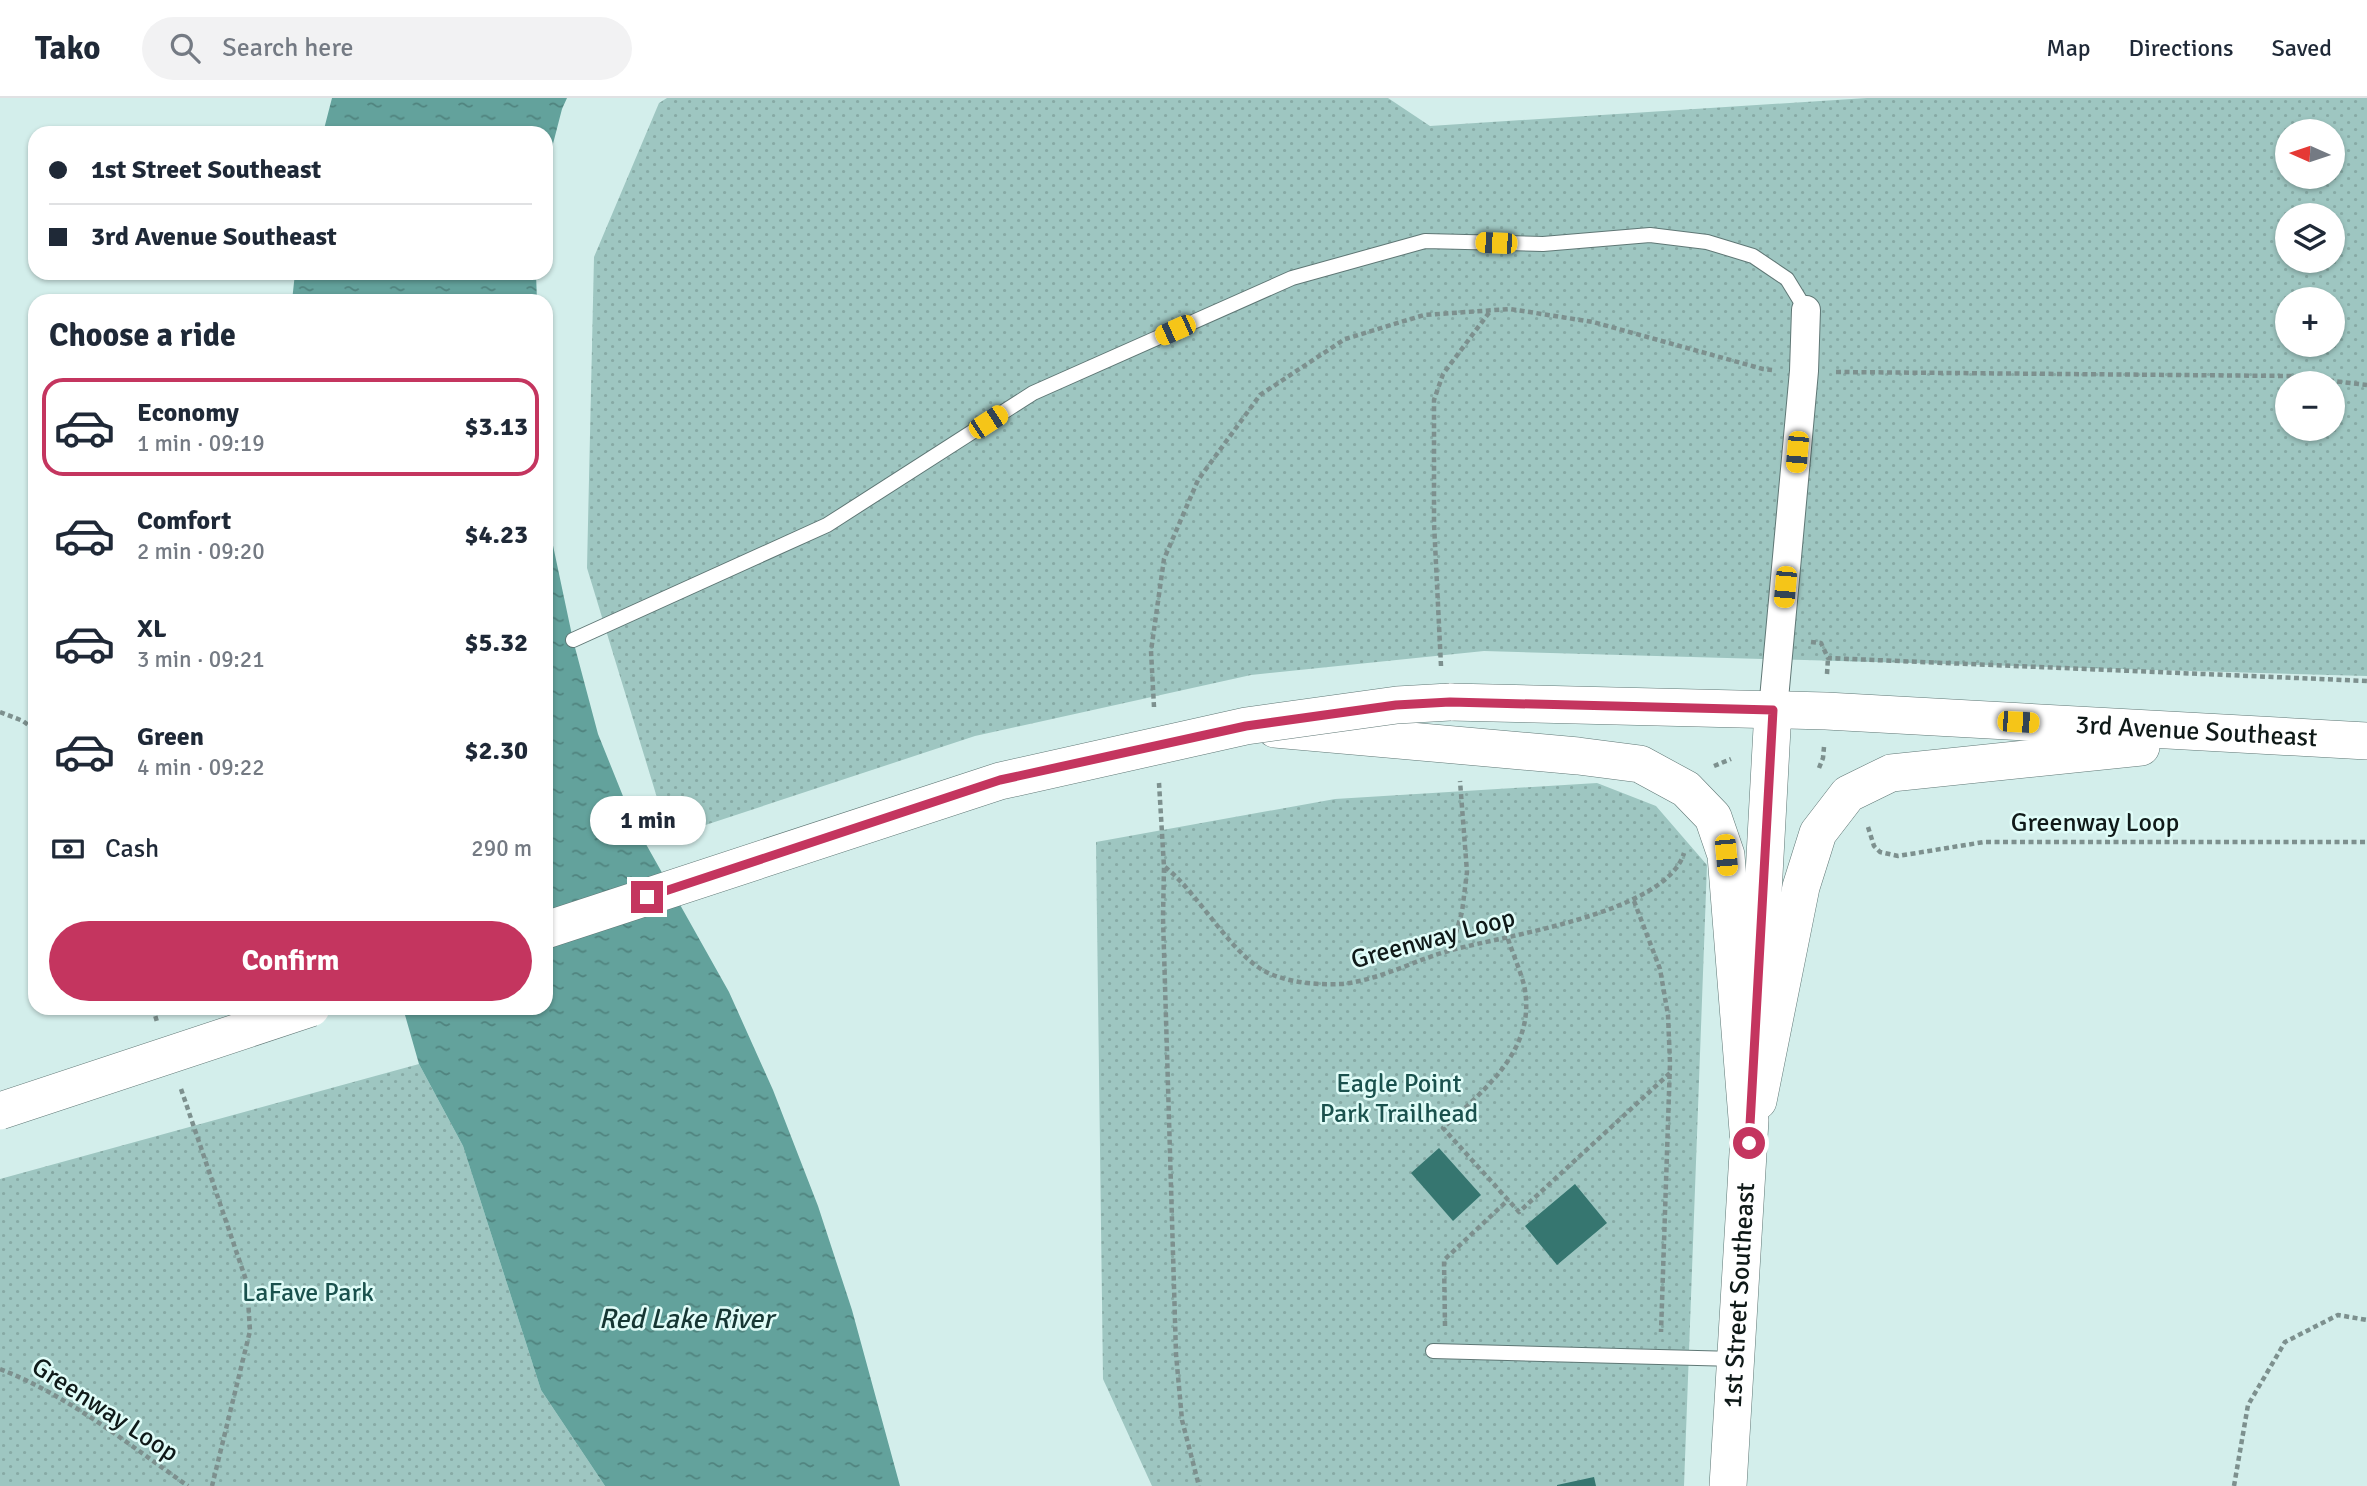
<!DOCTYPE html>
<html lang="en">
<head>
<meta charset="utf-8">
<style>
	:root { --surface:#fff; --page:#f2f2f3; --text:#1f2937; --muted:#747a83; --line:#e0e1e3; --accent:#c4355f }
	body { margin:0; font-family:Signika,sans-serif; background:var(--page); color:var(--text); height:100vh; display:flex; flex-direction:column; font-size:26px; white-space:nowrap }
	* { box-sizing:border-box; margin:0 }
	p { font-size:23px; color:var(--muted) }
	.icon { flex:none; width:38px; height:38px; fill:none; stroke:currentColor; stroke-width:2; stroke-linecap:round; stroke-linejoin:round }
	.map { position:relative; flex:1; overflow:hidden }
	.side { position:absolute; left:28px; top:196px; width:525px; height:721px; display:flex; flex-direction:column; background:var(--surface); border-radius:21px; box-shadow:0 2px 5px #0004 }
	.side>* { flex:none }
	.hud { position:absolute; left:28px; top:28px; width:525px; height:154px; border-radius:21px; box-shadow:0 2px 5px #0004; display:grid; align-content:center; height:154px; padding:0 21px; background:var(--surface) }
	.needle { width:46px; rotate:273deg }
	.controls { position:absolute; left:2275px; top:21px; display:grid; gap:14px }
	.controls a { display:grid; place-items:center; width:70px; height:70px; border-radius:50%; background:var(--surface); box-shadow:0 2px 5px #0004; font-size:35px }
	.end { position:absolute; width:32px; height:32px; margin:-16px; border:9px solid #c4355f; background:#fff; box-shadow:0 0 0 4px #fff }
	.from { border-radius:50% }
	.bubble { position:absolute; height:49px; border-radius:24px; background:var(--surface); box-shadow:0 2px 5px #0004; font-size:23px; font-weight:800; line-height:49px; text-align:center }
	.car { position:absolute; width:21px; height:42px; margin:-21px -10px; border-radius:9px; box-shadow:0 0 5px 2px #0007; background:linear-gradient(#f5c518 24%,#345 0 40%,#f5c518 0 76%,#345 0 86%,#f5c518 0) }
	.hud b { display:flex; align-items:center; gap:24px; height:66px; font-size:26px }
	.hud b+b { border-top:2px solid var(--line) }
	.hud i { width:18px; height:18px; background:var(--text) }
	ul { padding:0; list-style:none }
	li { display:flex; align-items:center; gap:21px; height:98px; margin:0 14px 10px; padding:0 7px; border:4px solid transparent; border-radius:21px }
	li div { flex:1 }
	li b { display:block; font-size:26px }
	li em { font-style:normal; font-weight:800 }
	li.on { border-color:var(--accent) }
	li>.icon { width:63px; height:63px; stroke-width:1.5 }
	h2 { padding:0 21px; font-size:32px; line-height:84px }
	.pay { display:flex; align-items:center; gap:18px; height:77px; padding:0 21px; font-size:26px }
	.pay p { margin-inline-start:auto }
	.action { display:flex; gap:14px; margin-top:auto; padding:14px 21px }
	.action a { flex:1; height:80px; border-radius:42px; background:var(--accent); color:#fff; font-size:28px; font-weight:800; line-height:80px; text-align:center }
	header { display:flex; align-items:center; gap:42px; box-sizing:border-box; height:98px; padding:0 35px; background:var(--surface); border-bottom:2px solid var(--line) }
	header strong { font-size:33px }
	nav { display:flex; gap:38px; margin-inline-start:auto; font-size:24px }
	.search { width:490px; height:63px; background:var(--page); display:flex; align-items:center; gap:18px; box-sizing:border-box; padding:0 24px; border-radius:38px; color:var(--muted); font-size:26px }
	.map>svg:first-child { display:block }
	.park { fill:url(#park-dots); fill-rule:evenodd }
	.water { fill:url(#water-ripples) }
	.building { fill:#367670 }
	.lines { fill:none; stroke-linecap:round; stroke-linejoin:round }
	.service-casing { stroke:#5f7775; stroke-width:16 }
	.minor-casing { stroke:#5f7775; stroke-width:30 }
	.tertiary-casing { stroke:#5f7775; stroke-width:38 }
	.path { stroke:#7d908e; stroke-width:4.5; stroke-dasharray:5 3.5; stroke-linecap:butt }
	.service { stroke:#fff; stroke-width:14 }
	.minor { stroke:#fff; stroke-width:28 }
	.tertiary { stroke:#fff; stroke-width:37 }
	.tertiary-bridge-casing { stroke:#5f7775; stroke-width:38; stroke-linecap:butt }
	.tertiary-bridge { stroke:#fff; stroke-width:37 }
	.route { stroke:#c4355f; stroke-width:9 }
	.labels { text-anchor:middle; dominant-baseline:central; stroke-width:5; stroke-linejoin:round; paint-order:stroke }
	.street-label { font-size:26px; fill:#0f1918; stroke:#e0fcf8 }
	.park-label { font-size:26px; fill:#1a514d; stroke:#e0fcf8 }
	.water-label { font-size:28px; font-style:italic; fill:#163633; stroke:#e0fcf8 }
</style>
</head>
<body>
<header>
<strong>Tako</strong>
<div class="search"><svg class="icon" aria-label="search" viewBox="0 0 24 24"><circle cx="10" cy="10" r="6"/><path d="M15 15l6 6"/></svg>Search here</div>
<nav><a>Map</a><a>Directions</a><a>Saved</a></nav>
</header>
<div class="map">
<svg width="2367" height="1388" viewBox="0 0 2367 1388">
	<defs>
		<pattern id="park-dots" width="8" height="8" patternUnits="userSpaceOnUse" patternTransform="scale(1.75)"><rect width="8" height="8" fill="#9ec6c1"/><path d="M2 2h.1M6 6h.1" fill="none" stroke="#87aaa5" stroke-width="1.8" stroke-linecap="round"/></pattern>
		<pattern id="water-ripples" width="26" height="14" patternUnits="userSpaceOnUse" patternTransform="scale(1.75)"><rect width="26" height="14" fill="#63a29c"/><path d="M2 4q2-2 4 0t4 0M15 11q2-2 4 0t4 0" fill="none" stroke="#50837e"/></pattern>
	</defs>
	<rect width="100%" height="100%" fill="#d3eeeb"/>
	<path class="park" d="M 667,0 L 1388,0 L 1430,28 L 1867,0 L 2367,0 L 2367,578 L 1484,553 L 1251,577 L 975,638 L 669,739 L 587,470 L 594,159 L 659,5 ZM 2287,33 L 2333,33 L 2333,79 L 2287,79 ZM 2287,117 L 2333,117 L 2333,163 L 2287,163 ZM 2287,201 L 2333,201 L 2333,247 L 2287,247 ZM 2287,285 L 2333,285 L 2333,331 L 2287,331 Z
		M 1597,685 L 1656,708 L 1707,767 L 1684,1388 L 1152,1388 L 1103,1281 L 1096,744 L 1335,701 Z
		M 419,966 L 463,1048 L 541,1292 L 605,1388 L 0,1388 L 0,1081 Z"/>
	<path class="water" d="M 332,0 L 567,0 L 562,11 L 546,73 L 546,35 L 323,35 Z
		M 295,175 L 536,175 L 537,203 L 292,203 Z
		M 546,355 L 551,438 L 573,542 L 598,636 L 633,723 L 729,894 L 773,992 L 818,1108 L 852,1212 L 900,1388 L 605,1388 L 541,1292 L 463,1048 L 419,966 L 403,910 L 546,910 Z"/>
	<path class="building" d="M 1439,1050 L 1481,1097 L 1453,1123 L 1411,1075 Z
		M 1575,1086 L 1607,1125 L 1557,1167 L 1525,1128 Z
		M 1594,1379 L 1596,1388 L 1557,1388 L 1557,1387 Z"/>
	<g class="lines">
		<g class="service-casing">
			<path id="service" d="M 573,542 L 827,427 L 1033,295 L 1292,180 L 1425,143 L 1543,146 L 1650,137 L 1707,144 L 1753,158 L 1787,181 L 1806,212
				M 1433,1253 L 1736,1261"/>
		</g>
		<g class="minor-casing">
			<path id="minor" d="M 1773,612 L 1804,273 L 1806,212"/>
		</g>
		<g class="tertiary-casing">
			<g id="tertiary">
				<path id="s1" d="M 1450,604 L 1826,613 L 2367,643"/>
				<path d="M 1275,631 L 1578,658 L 1640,666 L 1686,691 L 1713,719 L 1726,757 L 1749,1045"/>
				<path d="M 1757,905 L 1773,612"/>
				<path d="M 1758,1003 L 1801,789 L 1818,735 L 1848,696 L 1891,675 L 2141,649"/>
				<path id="s2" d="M 1728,1388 L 1750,1022"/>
			</g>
		</g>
		<path class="path" d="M 1836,274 L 2290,278 L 2367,287
			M 1811,544 L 1821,545 L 1828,560 L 2367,583
			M 1441,568 L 1434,425 L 1434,302 L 1443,276 L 1491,212
			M 1827,576 L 1828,560
			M 1154,609 L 1151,553 L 1164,461 L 1198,382 L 1260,297 L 1345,241 L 1424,217 L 1510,211 L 1593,224 L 1763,271 L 1772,272
			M 0,614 L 23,623 L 35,632
			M 1714,668 L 1731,661
			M 1819,670 L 1823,660 L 1824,649
			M 1159,685 L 1164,769 L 1163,820 L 1176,1256 L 1182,1322 L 1199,1388
			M 1868,729 L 1874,748 L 1880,754 L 1898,758 L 1984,744 L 2367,744
			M 1165,769 C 1200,796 1234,863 1273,877 C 1294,885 1318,887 1341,886 C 1381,882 1414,862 1452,852 C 1507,837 1666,815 1684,755
			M 1634,803 L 1660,871 L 1668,917 L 1670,965 L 1661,1234
			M 1508,841 C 1513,856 1520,872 1524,887 C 1538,951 1484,992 1443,1030 L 1519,1114 L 1670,975
			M 1451,852 L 1462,814 L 1467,774 L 1460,683
			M 153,910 L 157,924
			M 181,991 L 247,1185 L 250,1233 L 212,1388
			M 1445,1228 L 1444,1162 L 1508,1102
			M 0,1271 C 69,1298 128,1346 188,1388
			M 2234,1388 L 2248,1307 L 2285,1244 L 2338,1217 L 2367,1222"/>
		<use href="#service" class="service"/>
		<use href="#minor" class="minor"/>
		<use href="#tertiary" class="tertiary"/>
		<g class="tertiary-bridge-casing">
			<path id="tertiary-bridge" d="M 546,832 L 1000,683 L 1246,628 L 1397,607 L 1450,604
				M 0,1013 L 311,910"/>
		</g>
		<use href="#tertiary-bridge" class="tertiary-bridge"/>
	</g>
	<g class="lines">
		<path class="route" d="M 647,799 L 1000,682 L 1246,628 L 1396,607 L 1450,604 L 1773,612 L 1749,1045"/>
	</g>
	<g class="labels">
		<g class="street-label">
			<text stroke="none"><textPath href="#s1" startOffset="747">3rd Avenue Southeast</textPath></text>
			<text x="2095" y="725">Greenway Loop</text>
			<text transform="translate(1433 841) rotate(-15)">Greenway Loop</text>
			<text stroke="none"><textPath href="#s2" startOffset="191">1st Street Southeast</textPath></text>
			<text transform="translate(105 1312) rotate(33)">Greenway Loop</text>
		</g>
		<g class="park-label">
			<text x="1399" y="986">Eagle Point<tspan x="1399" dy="30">Park Trailhead</tspan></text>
			<text x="308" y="1195">LaFave Park</text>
		</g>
		<g class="water-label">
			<text x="686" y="1221">Red Lake River</text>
		</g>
	</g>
</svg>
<div class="controls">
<a><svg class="needle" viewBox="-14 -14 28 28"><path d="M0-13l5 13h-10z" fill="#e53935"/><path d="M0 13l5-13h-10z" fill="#747a83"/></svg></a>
<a><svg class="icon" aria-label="layers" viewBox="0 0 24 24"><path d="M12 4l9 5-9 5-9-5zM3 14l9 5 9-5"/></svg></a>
<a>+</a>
<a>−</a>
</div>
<i class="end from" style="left:1749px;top:1045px"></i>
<i class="end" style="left:647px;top:799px"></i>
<div class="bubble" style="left:590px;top:698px;width:116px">1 min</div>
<i class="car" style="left:1496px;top:145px;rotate:272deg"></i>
<i class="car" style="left:1175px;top:232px;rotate:246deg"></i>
<i class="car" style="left:988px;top:324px;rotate:57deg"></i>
<i class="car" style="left:1797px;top:354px;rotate:185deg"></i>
<i class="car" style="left:1785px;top:489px;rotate:185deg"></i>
<i class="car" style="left:2018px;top:624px;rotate:93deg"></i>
<i class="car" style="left:1726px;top:757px;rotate:175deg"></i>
<div class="hud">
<b><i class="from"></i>1st Street Southeast</b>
<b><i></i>3rd Avenue Southeast</b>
</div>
<section class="side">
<h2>Choose a ride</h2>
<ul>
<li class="on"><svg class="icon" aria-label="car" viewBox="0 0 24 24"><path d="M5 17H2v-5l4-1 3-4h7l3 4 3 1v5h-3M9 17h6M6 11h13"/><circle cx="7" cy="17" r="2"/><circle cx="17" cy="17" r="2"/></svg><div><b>Economy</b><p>1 min · 09:19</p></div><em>$3.13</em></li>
<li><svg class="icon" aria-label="car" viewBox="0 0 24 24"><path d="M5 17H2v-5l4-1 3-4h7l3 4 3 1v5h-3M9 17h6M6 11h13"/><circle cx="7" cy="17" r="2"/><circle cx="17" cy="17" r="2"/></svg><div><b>Comfort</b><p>2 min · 09:20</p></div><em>$4.23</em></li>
<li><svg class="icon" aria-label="car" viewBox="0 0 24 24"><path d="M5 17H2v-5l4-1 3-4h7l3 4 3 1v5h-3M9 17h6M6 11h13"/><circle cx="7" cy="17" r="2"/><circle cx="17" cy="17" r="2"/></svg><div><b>XL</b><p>3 min · 09:21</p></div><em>$5.32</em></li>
<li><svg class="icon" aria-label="car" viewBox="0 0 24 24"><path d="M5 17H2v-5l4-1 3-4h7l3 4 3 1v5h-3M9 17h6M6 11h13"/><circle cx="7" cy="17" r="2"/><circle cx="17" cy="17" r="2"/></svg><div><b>Green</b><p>4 min · 09:22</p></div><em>$2.30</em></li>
</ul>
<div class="pay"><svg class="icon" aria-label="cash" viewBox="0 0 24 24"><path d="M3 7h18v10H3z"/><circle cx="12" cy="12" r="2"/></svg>Cash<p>290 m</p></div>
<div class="action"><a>Confirm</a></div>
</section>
</div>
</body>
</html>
